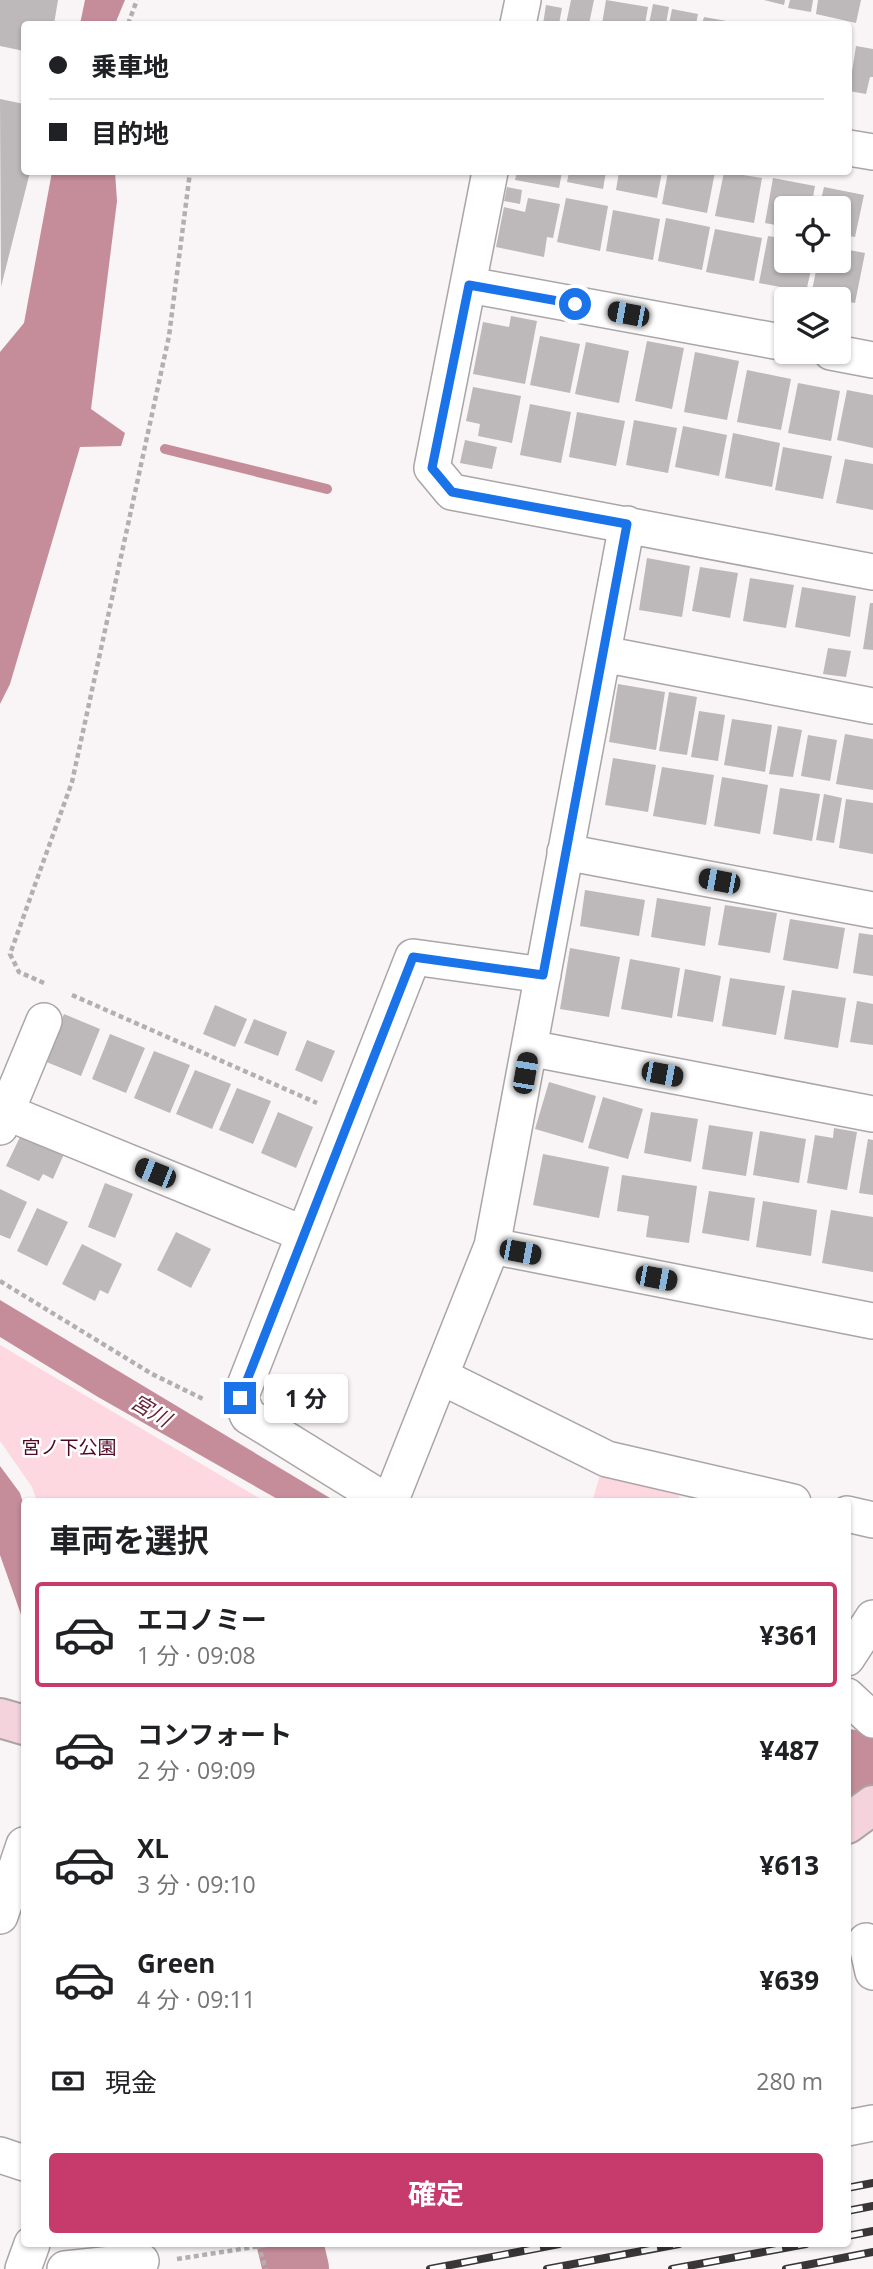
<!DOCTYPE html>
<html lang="ja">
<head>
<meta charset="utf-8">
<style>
	:root { --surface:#fff; --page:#f6f6f6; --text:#202124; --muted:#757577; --line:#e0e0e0; --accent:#c63a6c }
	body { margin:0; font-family:"Open Sans","Noto Sans JP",sans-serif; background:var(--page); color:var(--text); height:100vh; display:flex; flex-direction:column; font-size:26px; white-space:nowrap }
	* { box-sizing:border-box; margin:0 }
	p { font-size:23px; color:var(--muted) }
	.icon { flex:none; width:38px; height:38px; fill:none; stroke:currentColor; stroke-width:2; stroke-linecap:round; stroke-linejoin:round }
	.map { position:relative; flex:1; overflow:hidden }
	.panel { position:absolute; left:21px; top:1498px; width:830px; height:749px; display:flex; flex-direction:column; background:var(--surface); border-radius:7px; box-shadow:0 2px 5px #0004 }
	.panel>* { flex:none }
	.top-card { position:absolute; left:21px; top:21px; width:831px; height:154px; border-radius:7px; box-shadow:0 2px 5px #0004; display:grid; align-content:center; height:154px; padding:0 28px; background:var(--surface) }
	.controls { position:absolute; left:774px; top:196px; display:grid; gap:14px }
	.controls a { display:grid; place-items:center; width:77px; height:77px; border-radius:7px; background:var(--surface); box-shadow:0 2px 5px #0004; font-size:35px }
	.end { position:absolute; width:32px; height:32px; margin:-16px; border:9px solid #1a73e8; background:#fff; box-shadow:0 0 0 4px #fff }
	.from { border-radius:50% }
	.bubble { position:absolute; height:49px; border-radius:7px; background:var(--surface); box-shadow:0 2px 5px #0004; font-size:23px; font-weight:700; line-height:49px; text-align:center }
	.car { position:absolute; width:21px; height:42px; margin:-21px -10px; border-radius:9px; box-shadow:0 0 5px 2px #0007; background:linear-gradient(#222 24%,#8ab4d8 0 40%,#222 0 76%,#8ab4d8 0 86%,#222 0) }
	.top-card b { display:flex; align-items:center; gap:24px; height:66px; font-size:26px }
	.top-card b+b { border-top:2px solid var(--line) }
	.top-card i { width:18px; height:18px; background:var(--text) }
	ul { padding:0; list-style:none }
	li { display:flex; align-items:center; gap:21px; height:105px; margin:0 14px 10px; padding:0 14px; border:4px solid transparent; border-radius:7px }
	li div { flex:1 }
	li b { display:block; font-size:26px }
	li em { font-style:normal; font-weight:700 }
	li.active { border-color:var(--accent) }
	li>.icon { width:63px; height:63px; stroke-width:1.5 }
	h2 { padding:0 28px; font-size:32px; line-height:84px }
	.pay { display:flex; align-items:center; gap:18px; height:77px; padding:0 28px; font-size:26px }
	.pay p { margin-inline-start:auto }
	.action { display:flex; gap:14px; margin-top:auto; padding:14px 28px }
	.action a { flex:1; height:80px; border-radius:7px; background:var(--accent); color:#fff; font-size:28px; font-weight:700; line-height:80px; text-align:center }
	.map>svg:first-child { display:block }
	.green { fill:#fdd8e0 }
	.water { fill:#c58c9a }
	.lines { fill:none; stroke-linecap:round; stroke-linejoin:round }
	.stream { stroke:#c58c9a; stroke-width:10 }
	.river { stroke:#c58c9a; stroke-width:66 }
	.building { fill:#bdb8b9 }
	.street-casing { stroke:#aba5a6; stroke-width:38 }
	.secondary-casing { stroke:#aba5a6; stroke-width:42 }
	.path { stroke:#b3afb0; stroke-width:4.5; stroke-dasharray:5 3.5; stroke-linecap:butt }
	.street { stroke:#fff; stroke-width:35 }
	.secondary { stroke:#f4d3dd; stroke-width:38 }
	.rail-casing { stroke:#383636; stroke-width:8 }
	.rail { stroke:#fff; stroke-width:5; stroke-dasharray:16; stroke-linecap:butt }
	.route { stroke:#1a73e8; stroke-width:9 }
	.labels { text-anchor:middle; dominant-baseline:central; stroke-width:5; stroke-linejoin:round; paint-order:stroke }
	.park-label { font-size:19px; fill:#4e0824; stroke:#fff }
	.water-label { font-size:21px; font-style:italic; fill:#682239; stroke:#fff }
</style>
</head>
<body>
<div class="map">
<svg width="873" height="2269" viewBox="0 0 873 2269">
	<rect width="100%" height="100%" fill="#f9f4f5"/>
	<path class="green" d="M 0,1345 L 264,1501 L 37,1501 L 32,1487 L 0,1441 Z
		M 600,1475 L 681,1489 L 678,1501 L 592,1502 Z"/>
	<path class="water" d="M 85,0 L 125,0 L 115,24 L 80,24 Z
		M 52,172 L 115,172 L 117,201 L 91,409 L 125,433 L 121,446 L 80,447 L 10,684 L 0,704 L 0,352 L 24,323 Z
		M 0,1300 L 335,1501 L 281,1501 L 98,1397 L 0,1337 Z
		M 0,1466 L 20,1493 L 24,1506 L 24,1623 L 0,1555 Z
		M 847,1745 L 869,1752 L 847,1779 Z"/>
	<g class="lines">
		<path class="stream" d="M 165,449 L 327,489"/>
		<path class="river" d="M 847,1762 L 873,1768
			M 290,2244 L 296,2269"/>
	</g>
	<path class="building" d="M 0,0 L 58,0 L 54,24 L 24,24 L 24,51 L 0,46 Z
		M 571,0 L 594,0 L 589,24 L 566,24 Z
		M 606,0 L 648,7 L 645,24 L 602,24 Z
		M 764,0 L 785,0 L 784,5 Z
		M 790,0 L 813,0 L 811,12 L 788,8 Z
		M 818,0 L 861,0 L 856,23 L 816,14 Z
		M 653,4 L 669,7 L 666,24 L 649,24 Z
		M 546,5 L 562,8 L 559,24 L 543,24 Z
		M 672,9 L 698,14 L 696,24 L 669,24 Z
		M 704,17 L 738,23 L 738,24 L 702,24 Z
		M 856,46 L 873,49 L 873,77 L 870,77 L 866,94 L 849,91 Z
		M 0,99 L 24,104 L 24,172 L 30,172 L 1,287 Z
		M 517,172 L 562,172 L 559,188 L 515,180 Z
		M 569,172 L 606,172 L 603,189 L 567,182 Z
		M 619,172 L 662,172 L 657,198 L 616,190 Z
		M 668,172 L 715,172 L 707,213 L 662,204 Z
		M 724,172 L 762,178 L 754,223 L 715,216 Z
		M 773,178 L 815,186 L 811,208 L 786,208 L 786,227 L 765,223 Z
		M 507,187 L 522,190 L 520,204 L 504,201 Z
		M 824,187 L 864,195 L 855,237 L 838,234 L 838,208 L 819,208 Z
		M 528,198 L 560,204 L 553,238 L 547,237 L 544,257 L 496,247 L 504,207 L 525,212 Z
		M 566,198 L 608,206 L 600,251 L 557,242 Z
		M 613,210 L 660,219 L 653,260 L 606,251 Z
		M 666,218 L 710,227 L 702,270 L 658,261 Z
		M 715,229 L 762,238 L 754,281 L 706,272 Z
		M 768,236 L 786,239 L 786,261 L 813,261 L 806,292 L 759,283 Z
		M 838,248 L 865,253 L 855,303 L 811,295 L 818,261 L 838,261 Z
		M 511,316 L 537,321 L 525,384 L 473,374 L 483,322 L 509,327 Z
		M 540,336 L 580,344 L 570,393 L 530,385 Z
		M 647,341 L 684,348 L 672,409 L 635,401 Z
		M 586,342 L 629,351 L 619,403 L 575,394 Z
		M 695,352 L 739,361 L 727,420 L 684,412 Z
		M 747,370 L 791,379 L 781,430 L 737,422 Z
		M 798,383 L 840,391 L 831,441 L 788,433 Z
		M 473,387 L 521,396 L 512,443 L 478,436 L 480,424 L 466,421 Z
		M 847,390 L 873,395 L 873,448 L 837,440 Z
		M 530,404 L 571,412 L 561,463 L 520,455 Z
		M 577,412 L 625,421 L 616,466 L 569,457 Z
		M 634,420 L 677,428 L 668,473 L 626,465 Z
		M 683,426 L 727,435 L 719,476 L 675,467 Z
		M 733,433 L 780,443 L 772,487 L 725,478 Z
		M 465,440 L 497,447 L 492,469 L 460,463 Z
		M 783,447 L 832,456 L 823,499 L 775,490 Z
		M 845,459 L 873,464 L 873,510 L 836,503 Z
		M 647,558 L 690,566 L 682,617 L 639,610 Z
		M 700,567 L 738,573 L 730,618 L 692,611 Z
		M 750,578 L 794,585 L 786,628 L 743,621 Z
		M 802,587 L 856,596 L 850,637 L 795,627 Z
		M 870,603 L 873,603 L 873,650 L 863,649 Z
		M 828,648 L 851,651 L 846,677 L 823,674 Z
		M 618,684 L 665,692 L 656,750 L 609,742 Z
		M 669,692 L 697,697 L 687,755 L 659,751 Z
		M 699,711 L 725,715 L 718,761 L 691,757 Z
		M 732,719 L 772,725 L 765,772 L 724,765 Z
		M 778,726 L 802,730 L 793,777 L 769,774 Z
		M 845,734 L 873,739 L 873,790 L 836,784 Z
		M 808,735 L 837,740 L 830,781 L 801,776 Z
		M 613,758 L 656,765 L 648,812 L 605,805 Z
		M 662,767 L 714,775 L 706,825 L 653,816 Z
		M 722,777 L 768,785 L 760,834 L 714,826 Z
		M 780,788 L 820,794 L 812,841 L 773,834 Z
		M 824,794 L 842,798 L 834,843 L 816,840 Z
		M 846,799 L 873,803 L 873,854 L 839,848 Z
		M 585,890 L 645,900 L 639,936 L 580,926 Z
		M 657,898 L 711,907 L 705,946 L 651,937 Z
		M 725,905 L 777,913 L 770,953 L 718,945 Z
		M 790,919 L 845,928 L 838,969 L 783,960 Z
		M 859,933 L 873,935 L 873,976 L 853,973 Z
		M 570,948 L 620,957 L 609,1017 L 560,1009 Z
		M 630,959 L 680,968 L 672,1018 L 621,1009 Z
		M 685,969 L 721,976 L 713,1022 L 677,1016 Z
		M 730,978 L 785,986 L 776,1035 L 722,1026 Z
		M 792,990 L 846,998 L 838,1048 L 784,1039 Z
		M 857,1001 L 873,1004 L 873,1045 L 850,1042 Z
		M 215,1005 L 247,1019 L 235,1047 L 203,1034 Z
		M 64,1014 L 100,1029 L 81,1076 L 44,1061 Z
		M 254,1019 L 287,1032 L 278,1056 L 244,1043 Z
		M 110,1034 L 145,1048 L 126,1093 L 92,1079 Z
		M 307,1040 L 335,1051 L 322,1082 L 295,1070 Z
		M 154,1051 L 190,1065 L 170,1113 L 134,1098 Z
		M 195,1070 L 231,1084 L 212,1129 L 176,1114 Z
		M 549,1082 L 596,1096 L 583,1143 L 535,1129 Z
		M 237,1088 L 271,1101 L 253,1144 L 219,1130 Z
		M 603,1097 L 643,1109 L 628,1159 L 588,1148 Z
		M 278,1112 L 313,1127 L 296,1168 L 261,1153 Z
		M 651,1112 L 698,1119 L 691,1162 L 644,1153 Z
		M 709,1125 L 753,1132 L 746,1176 L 702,1169 Z
		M 834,1128 L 857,1132 L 847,1190 L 807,1183 L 815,1135 L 833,1138 Z
		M 760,1131 L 806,1139 L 799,1183 L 753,1175 Z
		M 21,1135 L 64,1154 L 53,1179 L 43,1174 L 39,1181 L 6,1166 Z
		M 868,1139 L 873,1140 L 873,1195 L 859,1193 Z
		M 543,1154 L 609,1167 L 599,1218 L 533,1205 Z
		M 622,1175 L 697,1186 L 689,1243 L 646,1237 L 649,1216 L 617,1211 Z
		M 105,1183 L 133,1194 L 115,1238 L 88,1227 Z
		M 0,1189 L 27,1202 L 10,1239 L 0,1235 Z
		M 709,1191 L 755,1198 L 749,1241 L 702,1233 Z
		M 763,1201 L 817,1210 L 811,1256 L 756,1247 Z
		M 37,1208 L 68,1222 L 47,1266 L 17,1251 Z
		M 831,1210 L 873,1217 L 873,1272 L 822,1263 Z
		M 176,1232 L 211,1249 L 191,1288 L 157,1270 Z
		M 82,1244 L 122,1264 L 108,1294 L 100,1290 L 95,1301 L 62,1284 Z"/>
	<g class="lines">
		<g class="street-casing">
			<path id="street" d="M 518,24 L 523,0
				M 849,148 L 873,152
				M 490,172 L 432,468 L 452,492 L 873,572
				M 469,285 L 786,343
				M 831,352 L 873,360
				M 603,654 L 873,706
				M 565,852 L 873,910
				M 529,1048 L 873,1114
				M 6,1112 L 304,1234
				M 0,1127 L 44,1021
				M 492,1246 L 873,1321
				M 440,1376 L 607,1459 L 793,1502
				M 387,1502 L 248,1416 L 240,1398 L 413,957 L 543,975
				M 390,1502 L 492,1246 L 627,524
				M 847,1514 L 873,1520
				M 847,1658 L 873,1618
				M 847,1696 L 873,1720
				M 0,1916 L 24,1845
				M 866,1941 L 873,1972
				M 847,2128 L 873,2123
				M 0,2155 L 24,2163
				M 23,2269 L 32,2244
				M 65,2269 L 141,2261"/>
		</g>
		<g class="secondary-casing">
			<path id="secondary" d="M 0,1718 L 24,1725
				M 847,1824 L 873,1805"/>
		</g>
		<path class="path" d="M 128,24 L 137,0
			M 44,983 L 19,972 L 10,954 L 72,782 L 169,336 L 190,172
			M 72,995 L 317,1103
			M 0,1281 L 152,1374 L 205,1400
			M 258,2244 L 266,2269
			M 177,2259 L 274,2244"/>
		<use href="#street" class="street"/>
		<use href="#secondary" class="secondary"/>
		<g class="rail-casing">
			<path id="rail" d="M 847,2188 L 873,2183
				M 847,2211 L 873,2206
				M 847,2236 L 873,2231
				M 430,2269 L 559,2244
				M 547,2269 L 679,2244
				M 672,2269 L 806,2244
				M 786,2269 L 873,2252"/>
		</g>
		<use href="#rail" class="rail"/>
	</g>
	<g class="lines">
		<path class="route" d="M 240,1398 L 413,957 L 543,975 L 627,524 L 452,492 L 432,468 L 469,285 L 575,304"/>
	</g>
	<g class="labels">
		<g class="park-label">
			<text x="69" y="1447">宮ノ下公園</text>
		</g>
		<g class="water-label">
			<text transform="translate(151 1410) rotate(31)">宮川</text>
		</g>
	</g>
</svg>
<div class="controls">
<a><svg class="icon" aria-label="locate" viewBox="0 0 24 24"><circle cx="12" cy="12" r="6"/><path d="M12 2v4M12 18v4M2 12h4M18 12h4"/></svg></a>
<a><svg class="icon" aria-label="layers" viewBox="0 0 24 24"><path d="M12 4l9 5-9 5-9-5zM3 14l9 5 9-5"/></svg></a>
</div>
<i class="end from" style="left:575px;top:304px"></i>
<i class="end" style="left:240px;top:1398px"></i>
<div class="bubble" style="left:264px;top:1374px;width:84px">1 分</div>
<i class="car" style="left:628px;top:314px;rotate:281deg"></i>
<i class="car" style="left:719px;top:881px;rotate:281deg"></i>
<i class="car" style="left:525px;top:1073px;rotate:10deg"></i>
<i class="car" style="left:662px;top:1074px;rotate:101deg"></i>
<i class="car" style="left:155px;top:1173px;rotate:292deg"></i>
<i class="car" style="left:520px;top:1252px;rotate:101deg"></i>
<i class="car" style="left:656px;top:1278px;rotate:101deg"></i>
<div class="top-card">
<b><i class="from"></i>乗車地</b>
<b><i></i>目的地</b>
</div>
<section class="panel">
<h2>車両を選択</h2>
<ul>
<li class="active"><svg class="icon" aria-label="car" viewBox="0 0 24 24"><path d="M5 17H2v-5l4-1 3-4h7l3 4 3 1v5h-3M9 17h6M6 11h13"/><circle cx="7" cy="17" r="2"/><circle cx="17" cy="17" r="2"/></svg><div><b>エコノミー</b><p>1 分 · 09:08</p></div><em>¥361</em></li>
<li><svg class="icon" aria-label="car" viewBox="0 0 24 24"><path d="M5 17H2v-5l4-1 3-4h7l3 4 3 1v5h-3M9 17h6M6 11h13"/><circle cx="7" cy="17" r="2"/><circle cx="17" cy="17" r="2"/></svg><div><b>コンフォート</b><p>2 分 · 09:09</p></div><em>¥487</em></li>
<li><svg class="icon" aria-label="car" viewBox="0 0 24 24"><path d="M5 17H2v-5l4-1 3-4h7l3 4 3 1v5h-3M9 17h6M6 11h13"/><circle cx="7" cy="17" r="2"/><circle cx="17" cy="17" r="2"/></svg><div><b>XL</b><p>3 分 · 09:10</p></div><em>¥613</em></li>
<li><svg class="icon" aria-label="car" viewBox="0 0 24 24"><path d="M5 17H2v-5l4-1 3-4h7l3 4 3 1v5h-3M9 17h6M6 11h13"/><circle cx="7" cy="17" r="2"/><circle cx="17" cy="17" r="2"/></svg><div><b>Green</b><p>4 分 · 09:11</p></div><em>¥639</em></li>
</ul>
<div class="pay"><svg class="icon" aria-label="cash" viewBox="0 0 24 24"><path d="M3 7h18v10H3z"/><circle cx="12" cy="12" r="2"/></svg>現金<p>280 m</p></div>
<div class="action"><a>確定</a></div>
</section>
</div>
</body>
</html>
